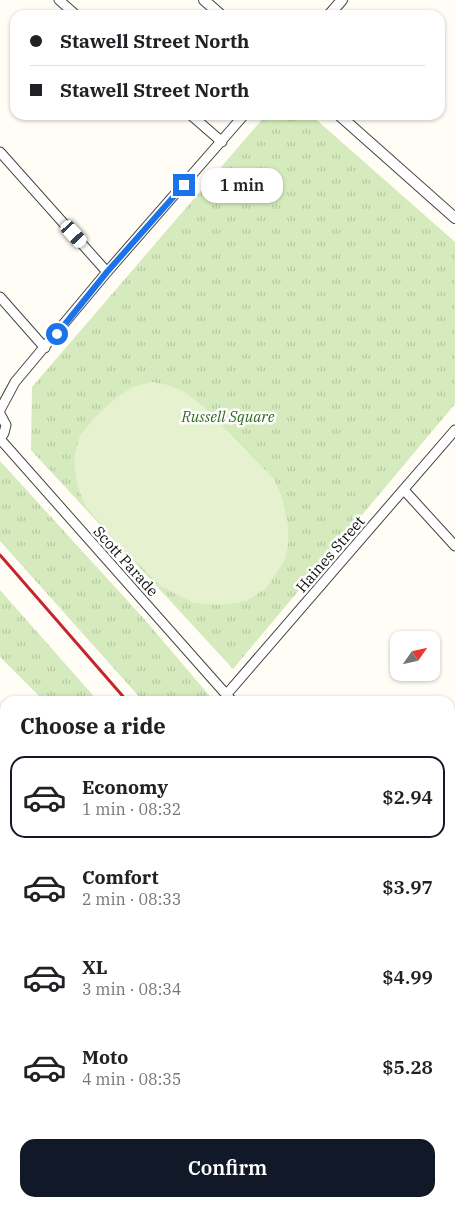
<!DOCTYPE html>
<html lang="en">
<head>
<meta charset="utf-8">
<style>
	:root { --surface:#fff; --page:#f2f2f2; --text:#202124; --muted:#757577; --line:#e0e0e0; --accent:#111827 }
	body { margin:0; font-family:"IBM Plex Serif",serif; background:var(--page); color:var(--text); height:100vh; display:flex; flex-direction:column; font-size:19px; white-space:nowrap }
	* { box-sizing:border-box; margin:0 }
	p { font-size:16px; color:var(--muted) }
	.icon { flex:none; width:28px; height:28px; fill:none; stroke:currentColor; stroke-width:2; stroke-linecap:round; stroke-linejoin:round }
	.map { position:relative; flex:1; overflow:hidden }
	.drawer { position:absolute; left:0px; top:696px; width:455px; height:511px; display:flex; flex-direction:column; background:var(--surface); border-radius:15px 15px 0 0; box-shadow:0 1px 4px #0004 }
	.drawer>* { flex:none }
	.hud { position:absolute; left:10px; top:10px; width:435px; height:110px; border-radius:15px; box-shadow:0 1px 4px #0004; display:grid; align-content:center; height:110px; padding:0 20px; background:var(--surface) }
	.needle { width:32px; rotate:56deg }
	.buttons { position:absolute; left:390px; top:631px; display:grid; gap:10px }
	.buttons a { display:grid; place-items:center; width:50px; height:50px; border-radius:10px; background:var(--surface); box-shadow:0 1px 4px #0004; font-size:25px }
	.end { position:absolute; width:22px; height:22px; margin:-11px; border:6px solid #1a73e8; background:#fff; box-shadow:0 0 0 2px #fff }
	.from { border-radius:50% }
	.bubble { position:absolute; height:35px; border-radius:15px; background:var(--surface); box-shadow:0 1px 4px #0004; font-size:16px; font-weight:600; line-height:35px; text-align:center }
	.car { position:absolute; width:15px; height:30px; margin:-15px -8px; border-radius:6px; box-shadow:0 0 4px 1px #0007; background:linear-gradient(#fff 24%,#345 0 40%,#fff 0 76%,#345 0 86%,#fff 0) }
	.hud b { display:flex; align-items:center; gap:18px; height:48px; font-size:19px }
	.hud b+b { border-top:1px solid var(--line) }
	.hud i { width:12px; height:12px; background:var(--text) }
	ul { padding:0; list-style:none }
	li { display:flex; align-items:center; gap:15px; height:82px; margin:0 10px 8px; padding:0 10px; border:2px solid transparent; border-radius:15px }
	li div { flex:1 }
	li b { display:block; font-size:19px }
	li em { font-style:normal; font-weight:600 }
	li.active { border-color:var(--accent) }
	li>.icon { width:45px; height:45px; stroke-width:1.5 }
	h2 { padding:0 20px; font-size:22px; line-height:60px }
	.cta { display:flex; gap:10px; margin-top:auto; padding:10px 20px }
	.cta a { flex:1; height:58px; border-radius:15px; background:var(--accent); color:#fff; font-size:20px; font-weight:600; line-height:58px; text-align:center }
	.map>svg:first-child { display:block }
	.park { fill:url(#park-tufts) }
	.pitch { fill:#e6f2cf }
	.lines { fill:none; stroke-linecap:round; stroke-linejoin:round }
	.minor-casing { stroke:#444; stroke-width:11 }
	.tertiary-casing { stroke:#444; stroke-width:12 }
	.secondary-casing { stroke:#333; stroke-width:14 }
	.minor { stroke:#fff; stroke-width:9 }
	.tertiary { stroke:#fff; stroke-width:10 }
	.secondary { stroke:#fff6b0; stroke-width:11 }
	.rail { stroke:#c4262e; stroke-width:3 }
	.route { stroke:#1a73e8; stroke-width:6 }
	.labels { text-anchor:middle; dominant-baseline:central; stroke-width:5; stroke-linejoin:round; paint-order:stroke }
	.park-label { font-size:15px; font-style:italic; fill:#2f6b1f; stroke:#fff }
	.street-label { font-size:15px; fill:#111; stroke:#fff }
</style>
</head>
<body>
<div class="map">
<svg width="455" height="1207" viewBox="0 0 455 1207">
	<defs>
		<pattern id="park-tufts" width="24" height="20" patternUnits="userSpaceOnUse" patternTransform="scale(1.25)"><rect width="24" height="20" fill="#d5ebbd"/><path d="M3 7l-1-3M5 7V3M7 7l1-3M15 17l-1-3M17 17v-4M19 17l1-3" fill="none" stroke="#b6c8a1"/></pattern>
	</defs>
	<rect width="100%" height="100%" fill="#fffdf5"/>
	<path class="park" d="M 266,115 L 311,115 L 455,242 L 455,404 L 233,669 L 31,450 L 32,387 Z
		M 0,461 L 146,621 L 214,701 L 143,701 L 0,541 Z
		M 0,590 L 98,701 L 44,701 L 0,657 Z
		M 450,1034 L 455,1043 L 455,1144 L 450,1136 Z"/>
	<path class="pitch" d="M 152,382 L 168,385 L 185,392 L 204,407 L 274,479 L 282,498 L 288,524 L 288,544 L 285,560 L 266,588 L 247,601 L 221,605 L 194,603 L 162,587 L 122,548 L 86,507 L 77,485 L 74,458 L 80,436 L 94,418 L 115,399 L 132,387 Z"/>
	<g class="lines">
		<g class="minor-casing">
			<path id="minor" d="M 59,0 L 76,15
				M 191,115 L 222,142
				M 0,152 L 107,272
				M 0,297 L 45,348
				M 0,410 L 15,382 L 107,272 L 244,115
				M 0,414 L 6,425 L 4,433 L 0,439
				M 0,439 L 232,701
				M 404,490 L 455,546
				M 226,695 L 455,430
				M 0,745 L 5,749
				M 0,830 L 5,835
				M 450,1003 L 455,1011
				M 352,1202 L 355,1207
				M 336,1207 L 342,1202"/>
		</g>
		<g class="tertiary-casing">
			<path id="tertiary" d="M 204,0 L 221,15
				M 329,15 L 342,0
				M 339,115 L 455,218"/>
		</g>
		<g class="secondary-casing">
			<path id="secondary" d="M 0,775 L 5,780
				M 0,801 L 5,805
				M 374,1202 L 377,1207
				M 398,1202 L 401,1207"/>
		</g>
		<use href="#minor" class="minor"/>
		<use href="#tertiary" class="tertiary"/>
		<use href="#secondary" class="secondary"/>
		<path class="rail" d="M 0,555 L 127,701
			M 450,1161 L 455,1169"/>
	</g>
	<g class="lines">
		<path class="route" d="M 57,334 L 107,272 L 184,185"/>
	</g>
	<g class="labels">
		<g class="park-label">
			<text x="228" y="416">Russell Square</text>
		</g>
		<g class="street-label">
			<text transform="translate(330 554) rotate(-49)">Haines Street</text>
			<text transform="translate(126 561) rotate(48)">Scott Parade</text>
		</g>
	</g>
</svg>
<div class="buttons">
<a><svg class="needle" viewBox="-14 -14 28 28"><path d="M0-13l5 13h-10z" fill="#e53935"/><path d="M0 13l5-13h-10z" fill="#757577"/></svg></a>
</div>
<i class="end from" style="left:57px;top:334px"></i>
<i class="end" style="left:184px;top:185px"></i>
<div class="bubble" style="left:201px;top:168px;width:82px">1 min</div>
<i class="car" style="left:74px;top:234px;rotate:138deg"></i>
<div class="hud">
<b><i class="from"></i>Stawell Street North</b>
<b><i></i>Stawell Street North</b>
</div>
<section class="drawer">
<h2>Choose a ride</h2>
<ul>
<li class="active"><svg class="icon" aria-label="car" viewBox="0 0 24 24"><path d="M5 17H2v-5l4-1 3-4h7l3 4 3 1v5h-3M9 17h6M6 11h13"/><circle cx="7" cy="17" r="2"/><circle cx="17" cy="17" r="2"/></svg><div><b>Economy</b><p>1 min · 08:32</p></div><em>$2.94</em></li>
<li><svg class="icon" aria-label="car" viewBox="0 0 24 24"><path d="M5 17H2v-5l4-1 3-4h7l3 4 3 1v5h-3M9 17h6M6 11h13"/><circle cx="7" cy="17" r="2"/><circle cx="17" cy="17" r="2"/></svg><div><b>Comfort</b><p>2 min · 08:33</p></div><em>$3.97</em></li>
<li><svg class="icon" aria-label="car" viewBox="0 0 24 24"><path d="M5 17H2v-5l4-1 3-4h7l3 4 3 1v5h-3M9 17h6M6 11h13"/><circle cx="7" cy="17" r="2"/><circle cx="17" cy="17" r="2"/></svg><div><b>XL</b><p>3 min · 08:34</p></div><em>$4.99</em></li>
<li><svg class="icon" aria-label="car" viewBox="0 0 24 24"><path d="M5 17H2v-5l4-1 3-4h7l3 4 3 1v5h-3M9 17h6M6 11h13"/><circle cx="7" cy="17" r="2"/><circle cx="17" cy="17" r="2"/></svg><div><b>Moto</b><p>4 min · 08:35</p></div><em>$5.28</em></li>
</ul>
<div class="cta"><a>Confirm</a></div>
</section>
</div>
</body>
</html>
